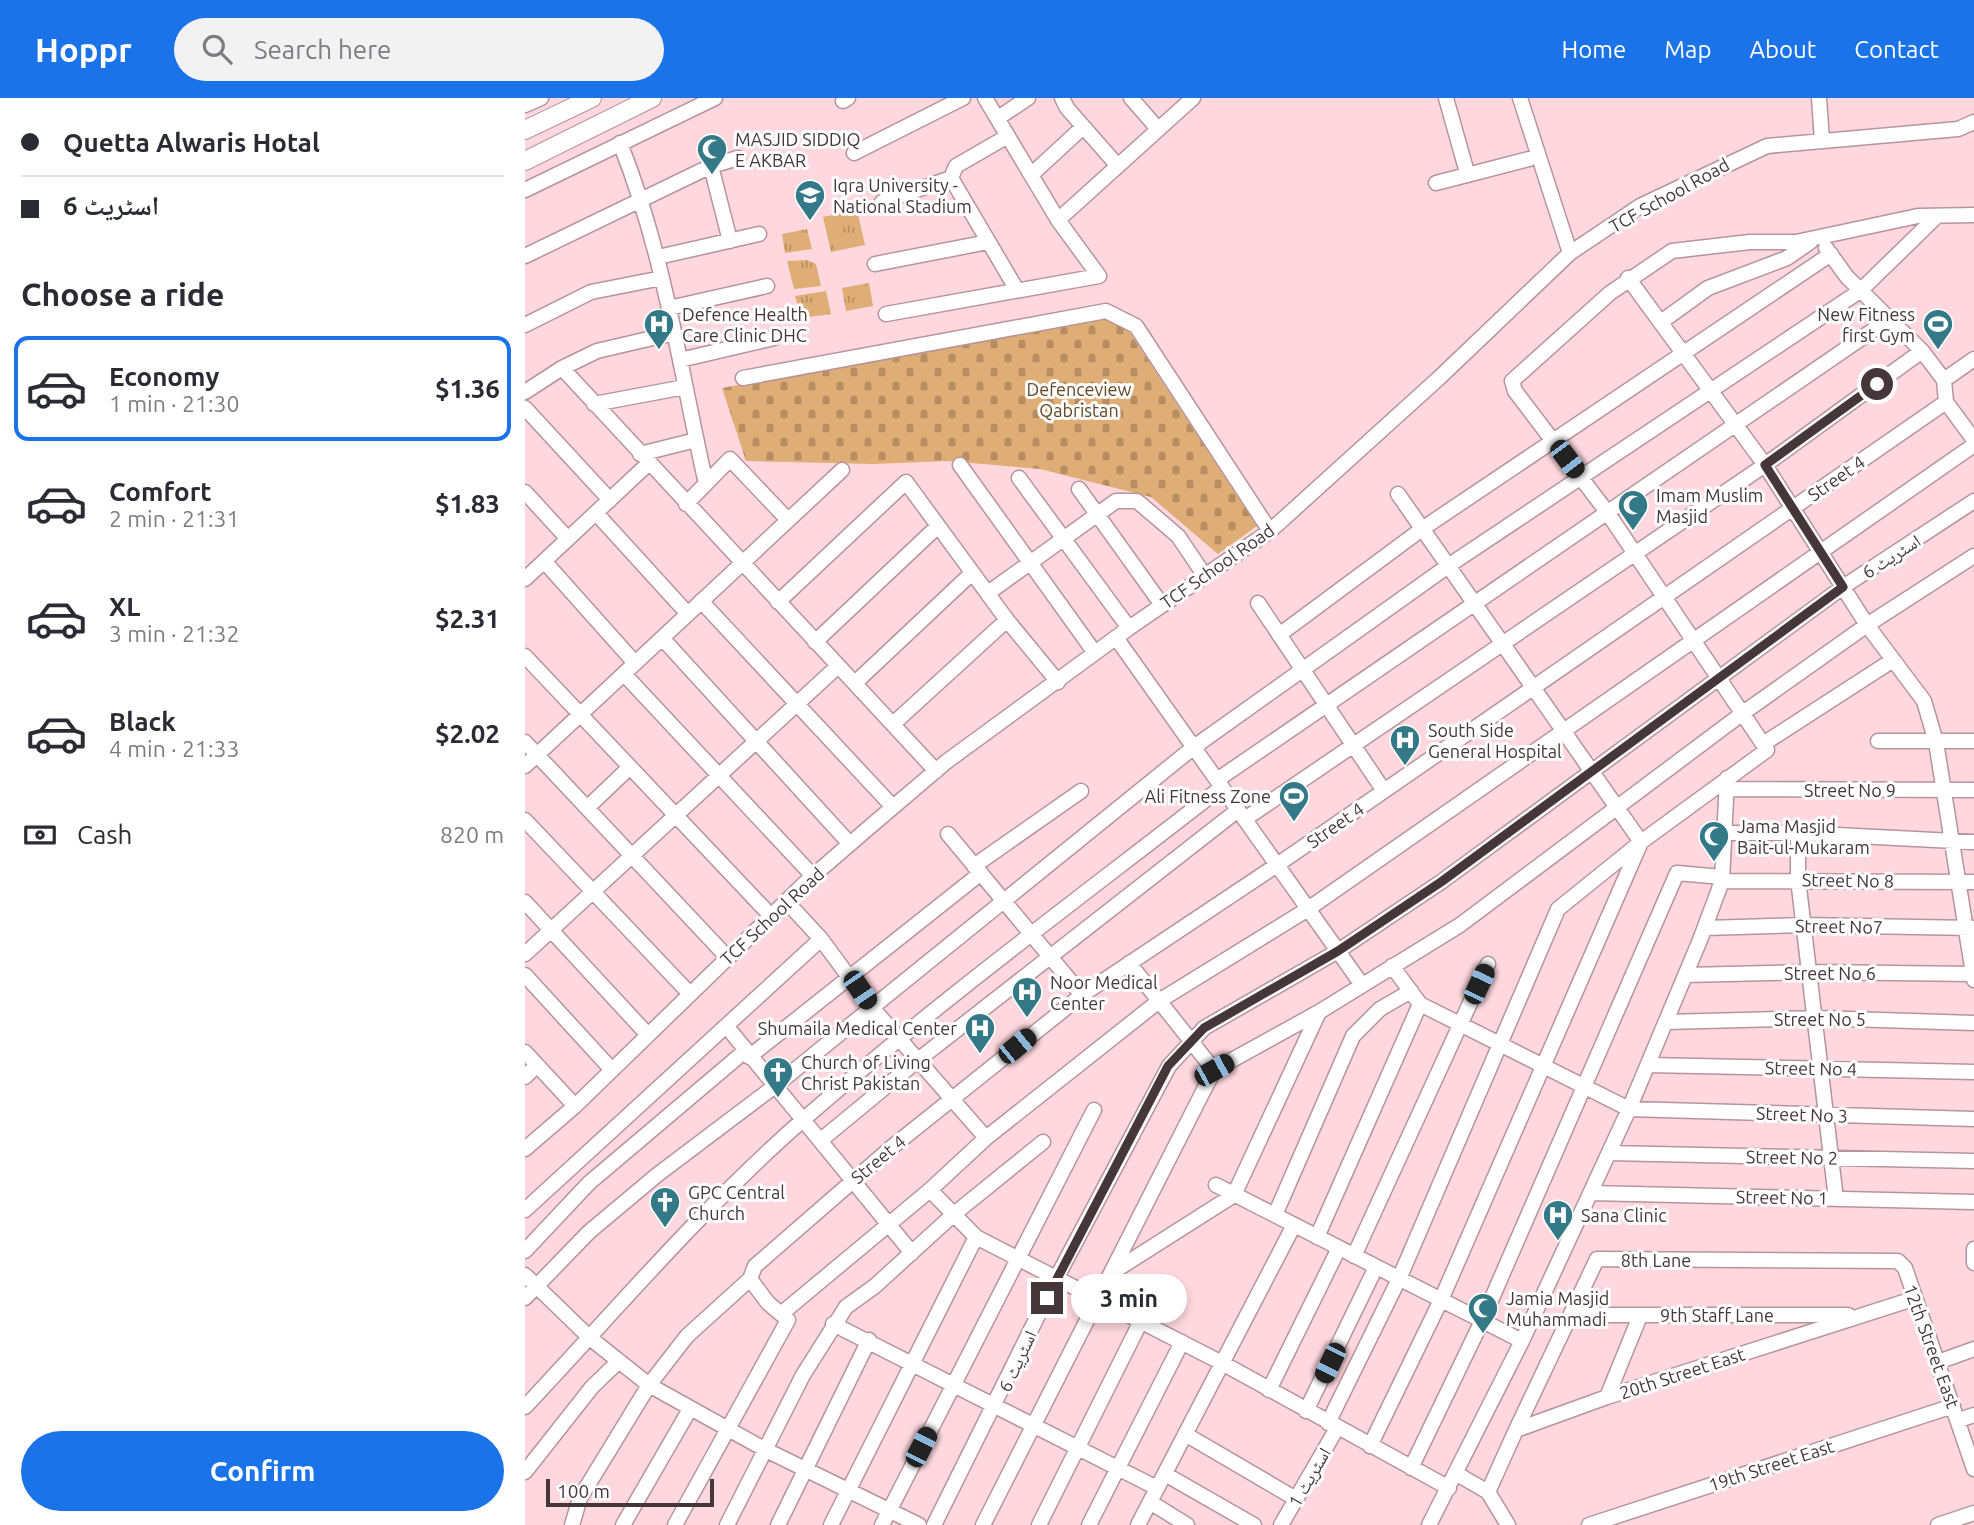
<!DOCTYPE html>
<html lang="en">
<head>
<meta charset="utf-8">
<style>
	:root { --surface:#fff; --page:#f2f2f3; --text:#2b2b33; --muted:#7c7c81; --line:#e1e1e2; --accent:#1a73e8 }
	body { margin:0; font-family:Ubuntu,"Noto Naskh Arabic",sans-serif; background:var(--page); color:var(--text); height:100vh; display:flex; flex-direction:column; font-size:26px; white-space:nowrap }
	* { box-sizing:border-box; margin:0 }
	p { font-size:23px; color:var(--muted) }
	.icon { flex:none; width:38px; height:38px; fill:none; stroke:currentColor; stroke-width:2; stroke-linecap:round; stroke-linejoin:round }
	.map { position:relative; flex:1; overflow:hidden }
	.drawer { display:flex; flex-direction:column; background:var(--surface); width:525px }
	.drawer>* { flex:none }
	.top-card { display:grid; align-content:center; height:154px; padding:0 21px; background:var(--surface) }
	.scale { position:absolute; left:21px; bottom:18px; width:168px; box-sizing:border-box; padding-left:7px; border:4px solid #453739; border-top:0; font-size:19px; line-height:24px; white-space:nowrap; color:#453739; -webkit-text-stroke:5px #fff; paint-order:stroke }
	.end { position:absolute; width:32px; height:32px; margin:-16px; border:9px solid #453739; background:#fff; box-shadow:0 0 0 4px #fff }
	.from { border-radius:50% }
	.bubble { position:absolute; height:49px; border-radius:24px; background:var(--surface); box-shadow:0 4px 10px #0003; font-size:23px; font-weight:700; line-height:49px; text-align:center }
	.car { position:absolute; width:21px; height:42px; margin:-21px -10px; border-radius:9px; box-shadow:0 0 5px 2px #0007; background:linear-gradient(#222 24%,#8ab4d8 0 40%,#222 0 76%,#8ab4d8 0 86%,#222 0) }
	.top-card b { display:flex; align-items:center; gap:24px; height:66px; font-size:26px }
	.top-card b+b { border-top:2px solid var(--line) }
	.top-card i { width:18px; height:18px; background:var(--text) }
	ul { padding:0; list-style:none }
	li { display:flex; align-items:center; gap:21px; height:105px; margin:0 14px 10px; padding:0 7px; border:4px solid transparent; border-radius:14px }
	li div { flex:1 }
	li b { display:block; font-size:26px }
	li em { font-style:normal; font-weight:700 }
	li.selected { border-color:var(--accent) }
	li>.icon { width:63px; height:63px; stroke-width:1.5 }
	h2 { padding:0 21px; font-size:32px; line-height:84px }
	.pay { display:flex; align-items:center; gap:18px; height:77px; padding:0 21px; font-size:26px }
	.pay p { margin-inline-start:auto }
	.primary-button { display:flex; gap:14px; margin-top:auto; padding:14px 21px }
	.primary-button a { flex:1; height:80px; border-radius:42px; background:var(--accent); color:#fff; font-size:28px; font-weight:700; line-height:80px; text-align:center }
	header { display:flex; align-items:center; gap:42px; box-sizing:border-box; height:98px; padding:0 35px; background:var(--accent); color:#fff }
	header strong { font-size:33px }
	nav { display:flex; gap:38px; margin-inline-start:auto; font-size:24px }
	.search { width:490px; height:63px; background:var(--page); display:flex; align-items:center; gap:18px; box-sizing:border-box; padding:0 24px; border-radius:38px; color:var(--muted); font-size:26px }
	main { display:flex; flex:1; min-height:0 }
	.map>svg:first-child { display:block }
	.grass { fill:url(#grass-tufts) }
	.cemetery { fill:url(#cemetery-stones) }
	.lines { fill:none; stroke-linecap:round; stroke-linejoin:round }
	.minor-casing { stroke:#b7949a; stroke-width:17 }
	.major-casing { stroke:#b7949a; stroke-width:20 }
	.minor { stroke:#fff; stroke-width:14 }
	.major { stroke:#fff; stroke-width:18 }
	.route { stroke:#453739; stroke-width:9 }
	.labels { text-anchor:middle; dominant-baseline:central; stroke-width:6; stroke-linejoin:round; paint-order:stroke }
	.poi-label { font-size:18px; fill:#453739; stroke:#fff; text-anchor:start }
	.street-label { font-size:18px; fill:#453739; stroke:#fff }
	.park-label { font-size:18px; fill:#644725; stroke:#fff }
</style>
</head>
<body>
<header>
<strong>Hoppr</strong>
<div class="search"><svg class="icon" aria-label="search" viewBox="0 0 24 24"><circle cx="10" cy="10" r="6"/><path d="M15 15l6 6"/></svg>Search here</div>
<nav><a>Home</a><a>Map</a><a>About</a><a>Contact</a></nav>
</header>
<main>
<section class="drawer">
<div class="top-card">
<b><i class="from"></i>Quetta Alwaris Hotal</b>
<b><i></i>اسٹریٹ 6</b>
</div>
<h2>Choose a ride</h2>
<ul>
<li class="selected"><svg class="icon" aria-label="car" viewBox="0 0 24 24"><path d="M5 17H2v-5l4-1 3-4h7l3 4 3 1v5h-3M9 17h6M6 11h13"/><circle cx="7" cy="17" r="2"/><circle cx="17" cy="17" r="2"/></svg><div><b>Economy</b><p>1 min · 21:30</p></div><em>$1.36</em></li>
<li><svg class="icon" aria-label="car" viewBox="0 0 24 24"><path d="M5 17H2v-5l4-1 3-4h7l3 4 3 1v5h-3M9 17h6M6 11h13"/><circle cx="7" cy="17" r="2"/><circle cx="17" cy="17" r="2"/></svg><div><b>Comfort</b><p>2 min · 21:31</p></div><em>$1.83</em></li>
<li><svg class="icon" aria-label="car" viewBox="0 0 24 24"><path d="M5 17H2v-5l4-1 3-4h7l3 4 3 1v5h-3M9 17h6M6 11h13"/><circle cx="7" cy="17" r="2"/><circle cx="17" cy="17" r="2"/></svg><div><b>XL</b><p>3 min · 21:32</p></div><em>$2.31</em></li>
<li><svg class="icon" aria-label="car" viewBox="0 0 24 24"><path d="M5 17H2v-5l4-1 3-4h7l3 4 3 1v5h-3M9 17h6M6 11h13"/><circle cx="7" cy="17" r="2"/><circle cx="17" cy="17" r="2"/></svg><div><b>Black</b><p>4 min · 21:33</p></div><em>$2.02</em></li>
</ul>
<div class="pay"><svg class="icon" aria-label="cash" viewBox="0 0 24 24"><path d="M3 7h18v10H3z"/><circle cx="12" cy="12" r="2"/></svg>Cash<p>820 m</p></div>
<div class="primary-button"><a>Confirm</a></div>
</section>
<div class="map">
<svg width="1449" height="1427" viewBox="0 0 1449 1427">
	<defs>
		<pattern id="grass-tufts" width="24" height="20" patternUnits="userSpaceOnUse" patternTransform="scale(1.75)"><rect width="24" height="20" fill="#dfae76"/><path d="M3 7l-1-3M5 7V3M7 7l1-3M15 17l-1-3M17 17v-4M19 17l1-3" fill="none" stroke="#b78e62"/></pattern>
		<pattern id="cemetery-stones" width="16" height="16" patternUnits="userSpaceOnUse" patternTransform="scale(1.75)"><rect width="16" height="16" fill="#dfae76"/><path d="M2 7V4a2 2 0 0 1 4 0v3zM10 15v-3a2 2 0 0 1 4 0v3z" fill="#b78e62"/></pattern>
	</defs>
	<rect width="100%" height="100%" fill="#fed8de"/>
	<path class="grass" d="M 332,112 L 340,147 L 306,154 L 298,119 Z
		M 282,131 L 287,151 L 260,155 L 257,136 Z
		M 282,162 L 291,166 L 296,188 L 269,191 L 262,163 Z
		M 344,185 L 348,208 L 321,213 L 317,190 Z
		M 301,193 L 306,216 L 276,220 L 270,198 Z"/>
	<path class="cemetery" d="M 582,217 L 596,221 L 732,428 L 693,456 L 626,399 L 515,371 L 423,363 L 349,366 L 221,363 L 197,290 Z"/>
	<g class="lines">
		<g class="minor-casing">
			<path id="minor" d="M 460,0 L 533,122
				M 537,0 L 542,10 L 592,67
				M 606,0 L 633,31
				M 921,0 L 941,71
				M 995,0 L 1045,155
				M 1294,0 L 1297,43
				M 318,3 L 323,0
				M 0,7 L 16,0
				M 473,20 L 503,0
				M 95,45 C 139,155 155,271 181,386
				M 329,55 L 438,0
				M 186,68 L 205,143
				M 506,77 L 558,29
				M 426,80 L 492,192
				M 911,85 L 1004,61
				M 0,92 L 190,0
				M 357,104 L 426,80 L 431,68 L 483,38
				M 1301,150 L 1322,179 L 1397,253 L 1419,282 L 1421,304 L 1449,342
				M 0,158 L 186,68 L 213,60
				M 133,159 L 234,136
				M 350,166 L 463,144
				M 1103,180 L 1240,367 L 1342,527 L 1399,603 L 1411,644 L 1449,882
				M 144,210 L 242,188
				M 361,216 L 574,178 L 533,122 L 668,0
				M 1136,224 L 1183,190 L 1262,160 L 1285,144
				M 0,227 L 66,194 L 137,180
				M 155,262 L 249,240
				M 37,270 L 411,673
				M 218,280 L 581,213 L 611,228 L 745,433
				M 1419,282 L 1449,261
				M 0,294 L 37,270 L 72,253 L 149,235
				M 69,306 L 160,289
				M 0,310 L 85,402
				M 115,356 L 171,342
				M 435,367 L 570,555
				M 494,380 L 604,530
				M 554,391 L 637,507
				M 0,394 L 43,441
				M 161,406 L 205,361 L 263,422
				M 71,415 L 163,516
				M 19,463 L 110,565
				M 0,481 L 124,365
				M 463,495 L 591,403 L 612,403 L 653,438 L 680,478
				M 176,503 L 368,709
				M 253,504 L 381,384 L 482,522 L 533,584
				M 733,505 L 859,693
				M 754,537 L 897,431 L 1306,156
				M 137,540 L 325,746
				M 592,541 L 837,887
				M 290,544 L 413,428
				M 0,558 L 246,818
				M 99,576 L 288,778
				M 330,585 L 447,475
				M 368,626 L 482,522
				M 1353,643 L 1449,643
				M 0,644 L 203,860
				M 1238,646 L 1368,562
				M 0,668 L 317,372
				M 692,682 L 1363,222
				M 1201,691 L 1449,692
				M 62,710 L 105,669
				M 720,721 L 1240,367 L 1397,253
				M 0,722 L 165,896
				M 1199,735 L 1273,735 L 1449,744
				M 1273,735 L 1273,781 L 1311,1101
				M 423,736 L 557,897
				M 449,768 L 556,693
				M 1197,783 L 1449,784
				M 261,803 L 296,841 L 344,906 L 461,1040
				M 0,804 L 123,937
				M 1180,830 L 1278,827 L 1448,830
				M 0,856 L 313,568
				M 604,865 L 689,972
				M 867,868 L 895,906 L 1104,1011 L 1449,1021
				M 0,877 L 87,972
				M 1161,877 L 1285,874 L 1449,876
				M 1141,924 L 1292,920 L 1449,925
				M 207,935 L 387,1155
				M 0,954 L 50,1008
				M 224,959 L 456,775
				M 1123,967 L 1449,974
				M 0,979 L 12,967
				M 296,1042 L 393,962 L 713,712
				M 0,1051 L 50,1008 L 282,783 L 347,727 L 421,664 L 604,530 L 745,433 L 914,280 L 1045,155 L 1115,108 L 1242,48 L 1433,31 L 1449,24
				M 1084,1055 L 1449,1063
				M 691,1087 L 997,1243
				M 405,1092 L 451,1139 L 697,1265 L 924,1390
				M 1066,1095 L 1449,1104
				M 0,1112 L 296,841
				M 750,1117 L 828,938 L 855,911 L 886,893
				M 792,1139 L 895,906
				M 1449,1151 L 1449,1165
				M 0,1153 L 64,1085 L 220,953
				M 829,1158 L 963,866
				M 591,1172 L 709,1097 L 794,914
				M 0,1177 L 65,1240 L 124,1287 L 241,1352 L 394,1427
				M 225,1181 L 230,1168 L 367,1049 L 557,897 L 752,767 L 1421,304
				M 0,1200 L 64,1134 L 132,1077 L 250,988 L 669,649 L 923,468 L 1335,193 L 1411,119
				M 256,1216 L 405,1092 L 461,1040 L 634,903 L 783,811 L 1449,347
				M 1046,1217 L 1323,1217
				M 308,1226 L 632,1390
				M 1413,1264 L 1449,1251
				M 744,1292 L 814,1150
				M 1082,1299 L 1115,1218
				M 0,1309 C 91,1212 178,1109 279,1021 C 413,904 557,798 697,689
				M 781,1313 L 851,1169
				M 1434,1322 L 1449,1317
				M 803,1325 L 874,1181 L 1033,811 L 1116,744 L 1242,652 L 1082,414 L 990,293 L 987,283 L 1085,195 L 1147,153 L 1225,144 L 1271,144 L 1393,118 L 1449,117
				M 991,1332 L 1072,1161 L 1373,1163 L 1380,1170 L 1449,1371
				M 660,1336 L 771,1401
				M 845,1348 L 916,1202 L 1116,744 L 873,396
				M 886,1370 L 957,1223 L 1152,775 L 1197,779
				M 0,1374 L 67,1289 L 94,1263
				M 640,1376 L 729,1427
				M 932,1376 L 963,1394 L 983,1427
				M 963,1394 L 991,1332 L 1082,1299 L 1388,1201
				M 625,1404 L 662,1427
				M 47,1427 L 55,1400 L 124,1287 L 162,1238 L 225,1181
				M 98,1427 L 165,1311
				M 150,1427 L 263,1222 L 243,1205 L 225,1181
				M 202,1427 L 278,1277 L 321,1209 L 350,1188 L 429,1116 L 518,1044
				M 253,1427 L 344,1242
				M 306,1427 L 451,1139
				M 357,1427 L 569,1012
				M 409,1427 L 532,1179 L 644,968 L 679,930 L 813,853 L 916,784 L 1318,489 L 1449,403
				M 458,1427 L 689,972 L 794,914 L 935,827 L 1218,615 L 1342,527 L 1449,458
				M 514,1427 L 616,1223
				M 564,1427 L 657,1244
				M 613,1427 L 769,1127
				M 756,1427 L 812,1330
				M 904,1427 L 997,1243 L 1104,1011 L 1175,842 L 1197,783 L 1202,680
				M 1064,1427 L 1428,1308
				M 1413,1427 L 1449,1415"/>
		</g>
		<g class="major-casing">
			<path id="major" d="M 0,32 L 67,0
				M 0,63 L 127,0"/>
		</g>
		<use href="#minor" class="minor"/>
		<use href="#major" class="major"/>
	</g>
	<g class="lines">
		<path class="route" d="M 522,1200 L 643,968 L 679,930 L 813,853 L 916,784 L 1318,489 L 1240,367 L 1352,286"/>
	</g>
	<defs>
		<g id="mosque-pin" transform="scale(1.575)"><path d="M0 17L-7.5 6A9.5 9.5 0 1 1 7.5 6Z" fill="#347987" stroke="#fff"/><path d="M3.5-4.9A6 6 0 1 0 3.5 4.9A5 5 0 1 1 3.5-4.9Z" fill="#fff"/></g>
		<g id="university-pin" transform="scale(1.575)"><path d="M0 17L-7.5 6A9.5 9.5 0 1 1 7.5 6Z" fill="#347987" stroke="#fff"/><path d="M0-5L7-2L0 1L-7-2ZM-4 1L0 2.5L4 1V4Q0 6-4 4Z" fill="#fff"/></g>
		<g id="hospital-pin" transform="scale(1.575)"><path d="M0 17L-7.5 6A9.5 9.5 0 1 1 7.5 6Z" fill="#347987" stroke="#fff"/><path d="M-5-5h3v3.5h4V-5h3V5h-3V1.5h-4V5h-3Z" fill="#fff"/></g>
		<g id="stadium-pin" transform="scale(1.575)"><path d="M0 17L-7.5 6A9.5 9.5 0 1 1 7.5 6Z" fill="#347987" stroke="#fff"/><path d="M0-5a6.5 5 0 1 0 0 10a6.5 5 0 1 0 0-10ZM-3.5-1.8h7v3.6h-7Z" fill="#fff"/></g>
		<g id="church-pin" transform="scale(1.575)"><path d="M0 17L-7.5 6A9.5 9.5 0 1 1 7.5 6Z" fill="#347987" stroke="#fff"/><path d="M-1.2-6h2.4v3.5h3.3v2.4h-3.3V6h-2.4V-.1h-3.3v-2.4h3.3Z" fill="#fff"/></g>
	</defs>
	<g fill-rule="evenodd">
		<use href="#mosque-pin" x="187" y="51"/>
		<use href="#university-pin" x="285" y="97"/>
		<use href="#hospital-pin" x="134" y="226"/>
		<use href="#stadium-pin" x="1413" y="226"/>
		<use href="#mosque-pin" x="1108" y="407"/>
		<use href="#hospital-pin" x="880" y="642"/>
		<use href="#stadium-pin" x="769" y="698"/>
		<use href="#mosque-pin" x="1189" y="738"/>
		<use href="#hospital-pin" x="502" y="894"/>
		<use href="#hospital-pin" x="455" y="930"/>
		<use href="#church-pin" x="253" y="974"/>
		<use href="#church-pin" x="140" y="1104"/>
		<use href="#hospital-pin" x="1033" y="1117"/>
		<use href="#mosque-pin" x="958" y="1210"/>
	</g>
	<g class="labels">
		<g class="poi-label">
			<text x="210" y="41">MASJID SIDDIQ<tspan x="210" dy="21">E AKBAR</tspan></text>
			<text x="308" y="87">Iqra University -<tspan x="308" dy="21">National Stadium</tspan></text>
			<text x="157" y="216">Defence Health<tspan x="157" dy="21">Care Clinic DHC</tspan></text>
			<text x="1390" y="216" text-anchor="end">New Fitness<tspan x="1390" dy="21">first Gym</tspan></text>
			<text x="1131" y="397">Imam Muslim<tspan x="1131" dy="21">Masjid</tspan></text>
			<text x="903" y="632">South Side<tspan x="903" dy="21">General Hospital</tspan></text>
			<text x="746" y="698" text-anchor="end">Ali Fitness Zone</text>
			<text x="1212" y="728">Jama Masjid<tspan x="1212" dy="21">Bait-ul-Mukaram</tspan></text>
			<text x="525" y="884">Noor Medical<tspan x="525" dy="21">Center</tspan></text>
			<text x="432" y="930" text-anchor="end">Shumaila Medical Center</text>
			<text x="276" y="964">Church of Living<tspan x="276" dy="21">Christ Pakistan</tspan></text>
			<text x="163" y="1094">GPC Central<tspan x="163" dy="21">Church</tspan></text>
			<text x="1056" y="1117">Sana Clinic</text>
			<text x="981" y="1200">Jamia Masjid<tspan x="981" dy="21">Muhammadi</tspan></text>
		</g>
		<g class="street-label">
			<text transform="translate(1144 97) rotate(-29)">TCF School Road</text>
			<text transform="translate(1311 380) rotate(-35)">Street 4</text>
			<text transform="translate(1366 458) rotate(-33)">اسٹریٹ 6</text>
			<text transform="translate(692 468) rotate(-35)">TCF School Road</text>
			<text x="1325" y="692">Street No 9</text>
			<text transform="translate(810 727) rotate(-35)">Street 4</text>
			<text transform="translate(1323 782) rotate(1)">Street No 8</text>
			<text transform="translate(247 818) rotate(-43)">TCF School Road</text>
			<text transform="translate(1314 828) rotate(1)">Street No7</text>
			<text x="1305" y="875">Street No 6</text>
			<text x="1295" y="921">Street No 5</text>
			<text transform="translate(1286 970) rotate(1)">Street No 4</text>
			<text transform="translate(1277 1016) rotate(2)">Street No 3</text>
			<text transform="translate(1267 1059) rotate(1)">Street No 2</text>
			<text transform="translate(353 1061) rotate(-40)">Street 4</text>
			<text transform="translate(1257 1099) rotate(1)">Street No 1</text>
			<text x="1131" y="1162">8th Lane</text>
			<text x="1192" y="1217">9th Staff Lane</text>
			<text transform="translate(1407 1248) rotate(70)">12th Street East</text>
			<text transform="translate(492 1263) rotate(-65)">اسٹریٹ 6</text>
			<text transform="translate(1157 1275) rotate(-18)">20th Street East</text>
			<text transform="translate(1246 1367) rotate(-18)">19th Street East</text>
			<text transform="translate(784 1379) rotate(-60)">اسٹریٹ 1</text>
		</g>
		<g class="park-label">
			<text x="554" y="291">Defenceview<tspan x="554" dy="21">Qabristan</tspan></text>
		</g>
	</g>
</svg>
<div class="scale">100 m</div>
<i class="end from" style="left:1352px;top:286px"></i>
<i class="end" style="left:522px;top:1200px"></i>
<div class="bubble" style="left:546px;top:1176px;width:116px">3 min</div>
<i class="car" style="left:1042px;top:361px;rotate:143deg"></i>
<i class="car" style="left:954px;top:886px;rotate:25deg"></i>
<i class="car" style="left:335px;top:892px;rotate:146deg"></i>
<i class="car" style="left:492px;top:948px;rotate:51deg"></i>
<i class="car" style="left:689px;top:972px;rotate:61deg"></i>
<i class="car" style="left:805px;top:1265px;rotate:206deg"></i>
<i class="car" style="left:396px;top:1349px;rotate:27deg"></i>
</div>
</main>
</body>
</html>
